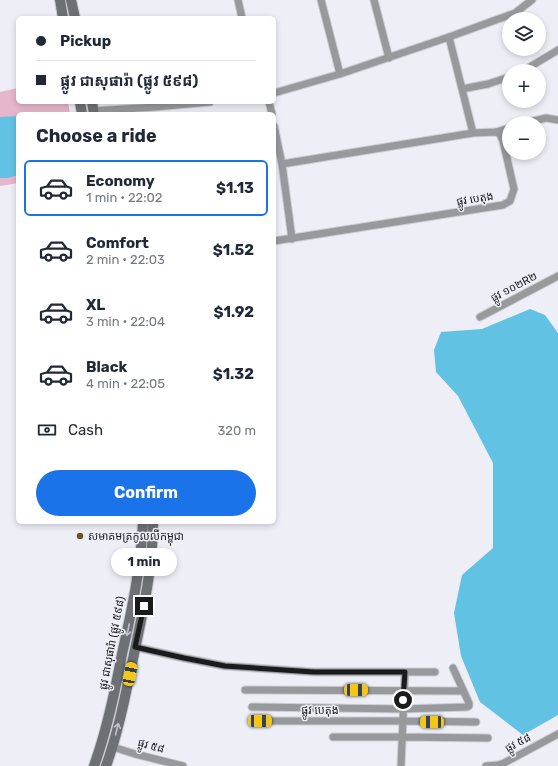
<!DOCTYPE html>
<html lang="en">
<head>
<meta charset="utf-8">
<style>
	:root { --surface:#fff; --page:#f2f2f3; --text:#1f2937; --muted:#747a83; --line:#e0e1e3; --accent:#1a73e8 }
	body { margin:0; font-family:Rubik,"Noto Sans Khmer",sans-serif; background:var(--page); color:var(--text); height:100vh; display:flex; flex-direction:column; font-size:15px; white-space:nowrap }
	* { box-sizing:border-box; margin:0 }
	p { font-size:13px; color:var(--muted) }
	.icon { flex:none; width:22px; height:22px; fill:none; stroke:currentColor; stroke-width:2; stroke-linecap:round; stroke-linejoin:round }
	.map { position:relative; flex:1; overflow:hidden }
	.sheet { position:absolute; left:16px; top:112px; width:260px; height:412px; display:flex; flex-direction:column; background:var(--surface); border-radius:6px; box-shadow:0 2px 6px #0003 }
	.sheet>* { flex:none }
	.banner { position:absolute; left:16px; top:16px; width:260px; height:88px; border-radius:6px; box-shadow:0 2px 6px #0003; display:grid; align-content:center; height:88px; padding:0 20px; background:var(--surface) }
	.buttons { position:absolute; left:502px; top:12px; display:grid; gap:8px }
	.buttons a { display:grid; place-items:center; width:44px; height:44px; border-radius:50%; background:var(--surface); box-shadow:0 2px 6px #0003; font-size:20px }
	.end { position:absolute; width:18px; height:18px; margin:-9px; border:5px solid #1b1b1e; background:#fff; box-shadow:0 0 0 2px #fff }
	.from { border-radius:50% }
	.bubble { position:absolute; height:28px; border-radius:14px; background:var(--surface); box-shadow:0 2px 6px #0003; font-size:13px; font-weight:700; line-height:28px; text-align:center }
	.car { position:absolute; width:12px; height:24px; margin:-12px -6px; border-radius:5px; box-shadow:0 0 3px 1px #0007; background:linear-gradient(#f5c518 24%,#345 0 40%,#f5c518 0 76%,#345 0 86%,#f5c518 0) }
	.banner b { display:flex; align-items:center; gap:14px; height:38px; font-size:15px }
	.banner b+b { border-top:1px solid var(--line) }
	.banner i { width:10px; height:10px; background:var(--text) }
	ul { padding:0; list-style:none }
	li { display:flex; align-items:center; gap:12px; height:56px; margin:0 8px 6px; padding:0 12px; border:2px solid transparent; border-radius:6px }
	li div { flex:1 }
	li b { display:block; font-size:15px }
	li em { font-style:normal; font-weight:700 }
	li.current { border-color:var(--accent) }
	li>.icon { width:36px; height:36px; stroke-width:1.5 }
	h2 { padding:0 20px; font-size:18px; line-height:48px }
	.pay { display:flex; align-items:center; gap:10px; height:44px; padding:0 20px; font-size:15px }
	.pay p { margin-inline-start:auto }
	.action { display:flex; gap:8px; margin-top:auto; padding:8px 20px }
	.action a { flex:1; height:46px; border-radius:24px; background:var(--accent); color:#fff; font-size:16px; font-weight:700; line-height:46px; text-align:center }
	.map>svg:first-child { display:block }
	.green { fill:#e5b6cc }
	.water { fill:#62c2e4 }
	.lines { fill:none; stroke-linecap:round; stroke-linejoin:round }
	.minor-casing { stroke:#ccccd4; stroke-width:9 }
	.secondary-casing { stroke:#ccccd4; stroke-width:12 }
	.minor { stroke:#97999d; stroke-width:7 }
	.secondary { stroke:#6d7175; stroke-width:10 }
	.oneway { stroke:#c1c2ca }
	.route { stroke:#1b1b1e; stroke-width:5 }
	.poi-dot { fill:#6a5223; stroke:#eeeef7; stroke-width:1.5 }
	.labels { text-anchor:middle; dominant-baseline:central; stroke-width:3; stroke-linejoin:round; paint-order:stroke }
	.street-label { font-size:11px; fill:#1b1b1e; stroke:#eeeef7 }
	.poi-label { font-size:11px; fill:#1b1b1e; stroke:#eeeef7; text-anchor:start }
</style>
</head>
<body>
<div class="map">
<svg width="558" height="766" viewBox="0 0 558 766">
	<rect width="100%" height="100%" fill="#eeeef7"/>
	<path class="green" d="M 18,88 L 18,102 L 68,102 L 70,114 L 18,114 L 18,183 L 0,186 L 0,92 Z"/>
	<path class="water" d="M 18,116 L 18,175 L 8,178 L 0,178 L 0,117 Z
		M 530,309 L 545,315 L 558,333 L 558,715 L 523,735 L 480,702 L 461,656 L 454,613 L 462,575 L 493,548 L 493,463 L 458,396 L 436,372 L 434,350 L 441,332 L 482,329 Z"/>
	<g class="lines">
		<g class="minor-casing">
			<path id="minor" d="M 238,0 L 242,18
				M 321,0 L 340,74
				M 374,0 L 389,58
				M 449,37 L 473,133
				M 523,71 L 558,50
				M 462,89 L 488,84 L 509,77
				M 274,93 L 340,74 L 449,37 L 515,13 L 532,0
				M 269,102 L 272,114
				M 93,111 L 155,107 L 210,102
				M 525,123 L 546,118 L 558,120
				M 274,126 L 282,164 L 292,239
				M 282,164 L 473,133 L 496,132 L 509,128
				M 274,241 L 503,205 L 510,201 L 514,189 L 503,141 L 500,134 L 496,132
				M 480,317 L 558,276
				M 135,647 L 184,658 L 225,666 L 314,672 L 435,672
				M 245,690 L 463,691
				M 252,707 L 403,709 L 467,707 L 469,706 L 469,703 L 453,668
				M 260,721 L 403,721 L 476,722
				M 333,737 L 402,737 L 488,738
				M 113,747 L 135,754 L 183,766
				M 401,766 L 405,672
				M 486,766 L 498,765 L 504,763 L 558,734"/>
		</g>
		<g class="secondary-casing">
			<path id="secondary" d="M 60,0 L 63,18
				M 71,0 L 75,18
				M 80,102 L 82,114
				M 92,102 L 94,114
				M 94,766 C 107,730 115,692 122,654 C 132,610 141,567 143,522
				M 106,766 C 119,730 126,692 134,654 C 143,611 153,567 153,522"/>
		</g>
		<use href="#minor" class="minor"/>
		<use href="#secondary" class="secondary"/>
	</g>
	<defs><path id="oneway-shaft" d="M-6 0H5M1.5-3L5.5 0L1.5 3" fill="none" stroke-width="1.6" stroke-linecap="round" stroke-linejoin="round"/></defs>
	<g class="oneway">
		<use href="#oneway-shaft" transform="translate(128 630) rotate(102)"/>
		<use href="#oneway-shaft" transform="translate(117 729) rotate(-76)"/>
	</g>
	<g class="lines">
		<path class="route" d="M 144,606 L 135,647 L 184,658 L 225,666 L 314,672 L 405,672 L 403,700"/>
	</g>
	<circle class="poi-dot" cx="80" cy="536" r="4"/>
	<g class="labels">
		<g class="street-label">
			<text transform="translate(475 199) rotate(-9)">ផ្លូវ បេតុង</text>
			<text transform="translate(514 287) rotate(-28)">ផ្លូវ ១០២R២</text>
			<text transform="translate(112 643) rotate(-79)">ផ្លូវ ជាសុផារ៉ា (ផ្លូវ ៥៩៨)</text>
			<text x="320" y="710">ផ្លូវ បេតុង</text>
			<text transform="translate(518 743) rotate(-28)">ផ្លូវ ៥៨</text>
			<text transform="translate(151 746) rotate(15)">ផ្លូវ ៥៨</text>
		</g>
		<g class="poi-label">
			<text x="88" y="536">សមាគមត្រកូលលីកម្ពុជា</text>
		</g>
	</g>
</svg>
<div class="buttons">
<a><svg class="icon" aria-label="layers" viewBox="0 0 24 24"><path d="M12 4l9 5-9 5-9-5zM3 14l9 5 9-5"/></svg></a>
<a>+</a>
<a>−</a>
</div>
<i class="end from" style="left:403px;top:700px"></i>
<i class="end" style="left:144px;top:606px"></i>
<div class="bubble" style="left:111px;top:548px;width:66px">1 min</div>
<i class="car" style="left:130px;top:674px;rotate:11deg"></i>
<i class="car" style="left:356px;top:690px;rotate:90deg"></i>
<i class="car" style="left:260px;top:721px;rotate:90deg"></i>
<i class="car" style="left:432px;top:722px;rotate:271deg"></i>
<div class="banner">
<b><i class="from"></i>Pickup</b>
<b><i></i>ផ្លូវ ជាសុផារ៉ា (ផ្លូវ ៥៩៨)</b>
</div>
<section class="sheet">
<h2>Choose a ride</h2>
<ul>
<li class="current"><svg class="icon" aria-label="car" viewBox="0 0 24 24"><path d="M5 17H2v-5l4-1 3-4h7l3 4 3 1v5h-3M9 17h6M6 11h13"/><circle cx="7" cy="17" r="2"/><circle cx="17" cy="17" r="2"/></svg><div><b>Economy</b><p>1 min · 22:02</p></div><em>$1.13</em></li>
<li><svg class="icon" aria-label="car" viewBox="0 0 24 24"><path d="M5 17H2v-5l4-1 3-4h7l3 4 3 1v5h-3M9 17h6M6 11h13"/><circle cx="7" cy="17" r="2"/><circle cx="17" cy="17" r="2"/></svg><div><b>Comfort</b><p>2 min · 22:03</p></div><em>$1.52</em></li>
<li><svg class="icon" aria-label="car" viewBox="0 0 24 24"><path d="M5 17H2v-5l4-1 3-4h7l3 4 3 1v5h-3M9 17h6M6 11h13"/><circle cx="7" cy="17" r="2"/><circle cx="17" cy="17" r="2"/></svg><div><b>XL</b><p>3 min · 22:04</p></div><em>$1.92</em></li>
<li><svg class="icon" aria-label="car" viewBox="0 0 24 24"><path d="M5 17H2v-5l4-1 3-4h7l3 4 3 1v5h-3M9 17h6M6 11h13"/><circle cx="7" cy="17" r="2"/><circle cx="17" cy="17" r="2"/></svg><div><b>Black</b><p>4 min · 22:05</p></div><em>$1.32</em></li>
</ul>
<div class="pay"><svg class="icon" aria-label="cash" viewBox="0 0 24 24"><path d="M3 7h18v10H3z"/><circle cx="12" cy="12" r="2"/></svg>Cash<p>320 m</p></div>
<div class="action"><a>Confirm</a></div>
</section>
</div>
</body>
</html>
